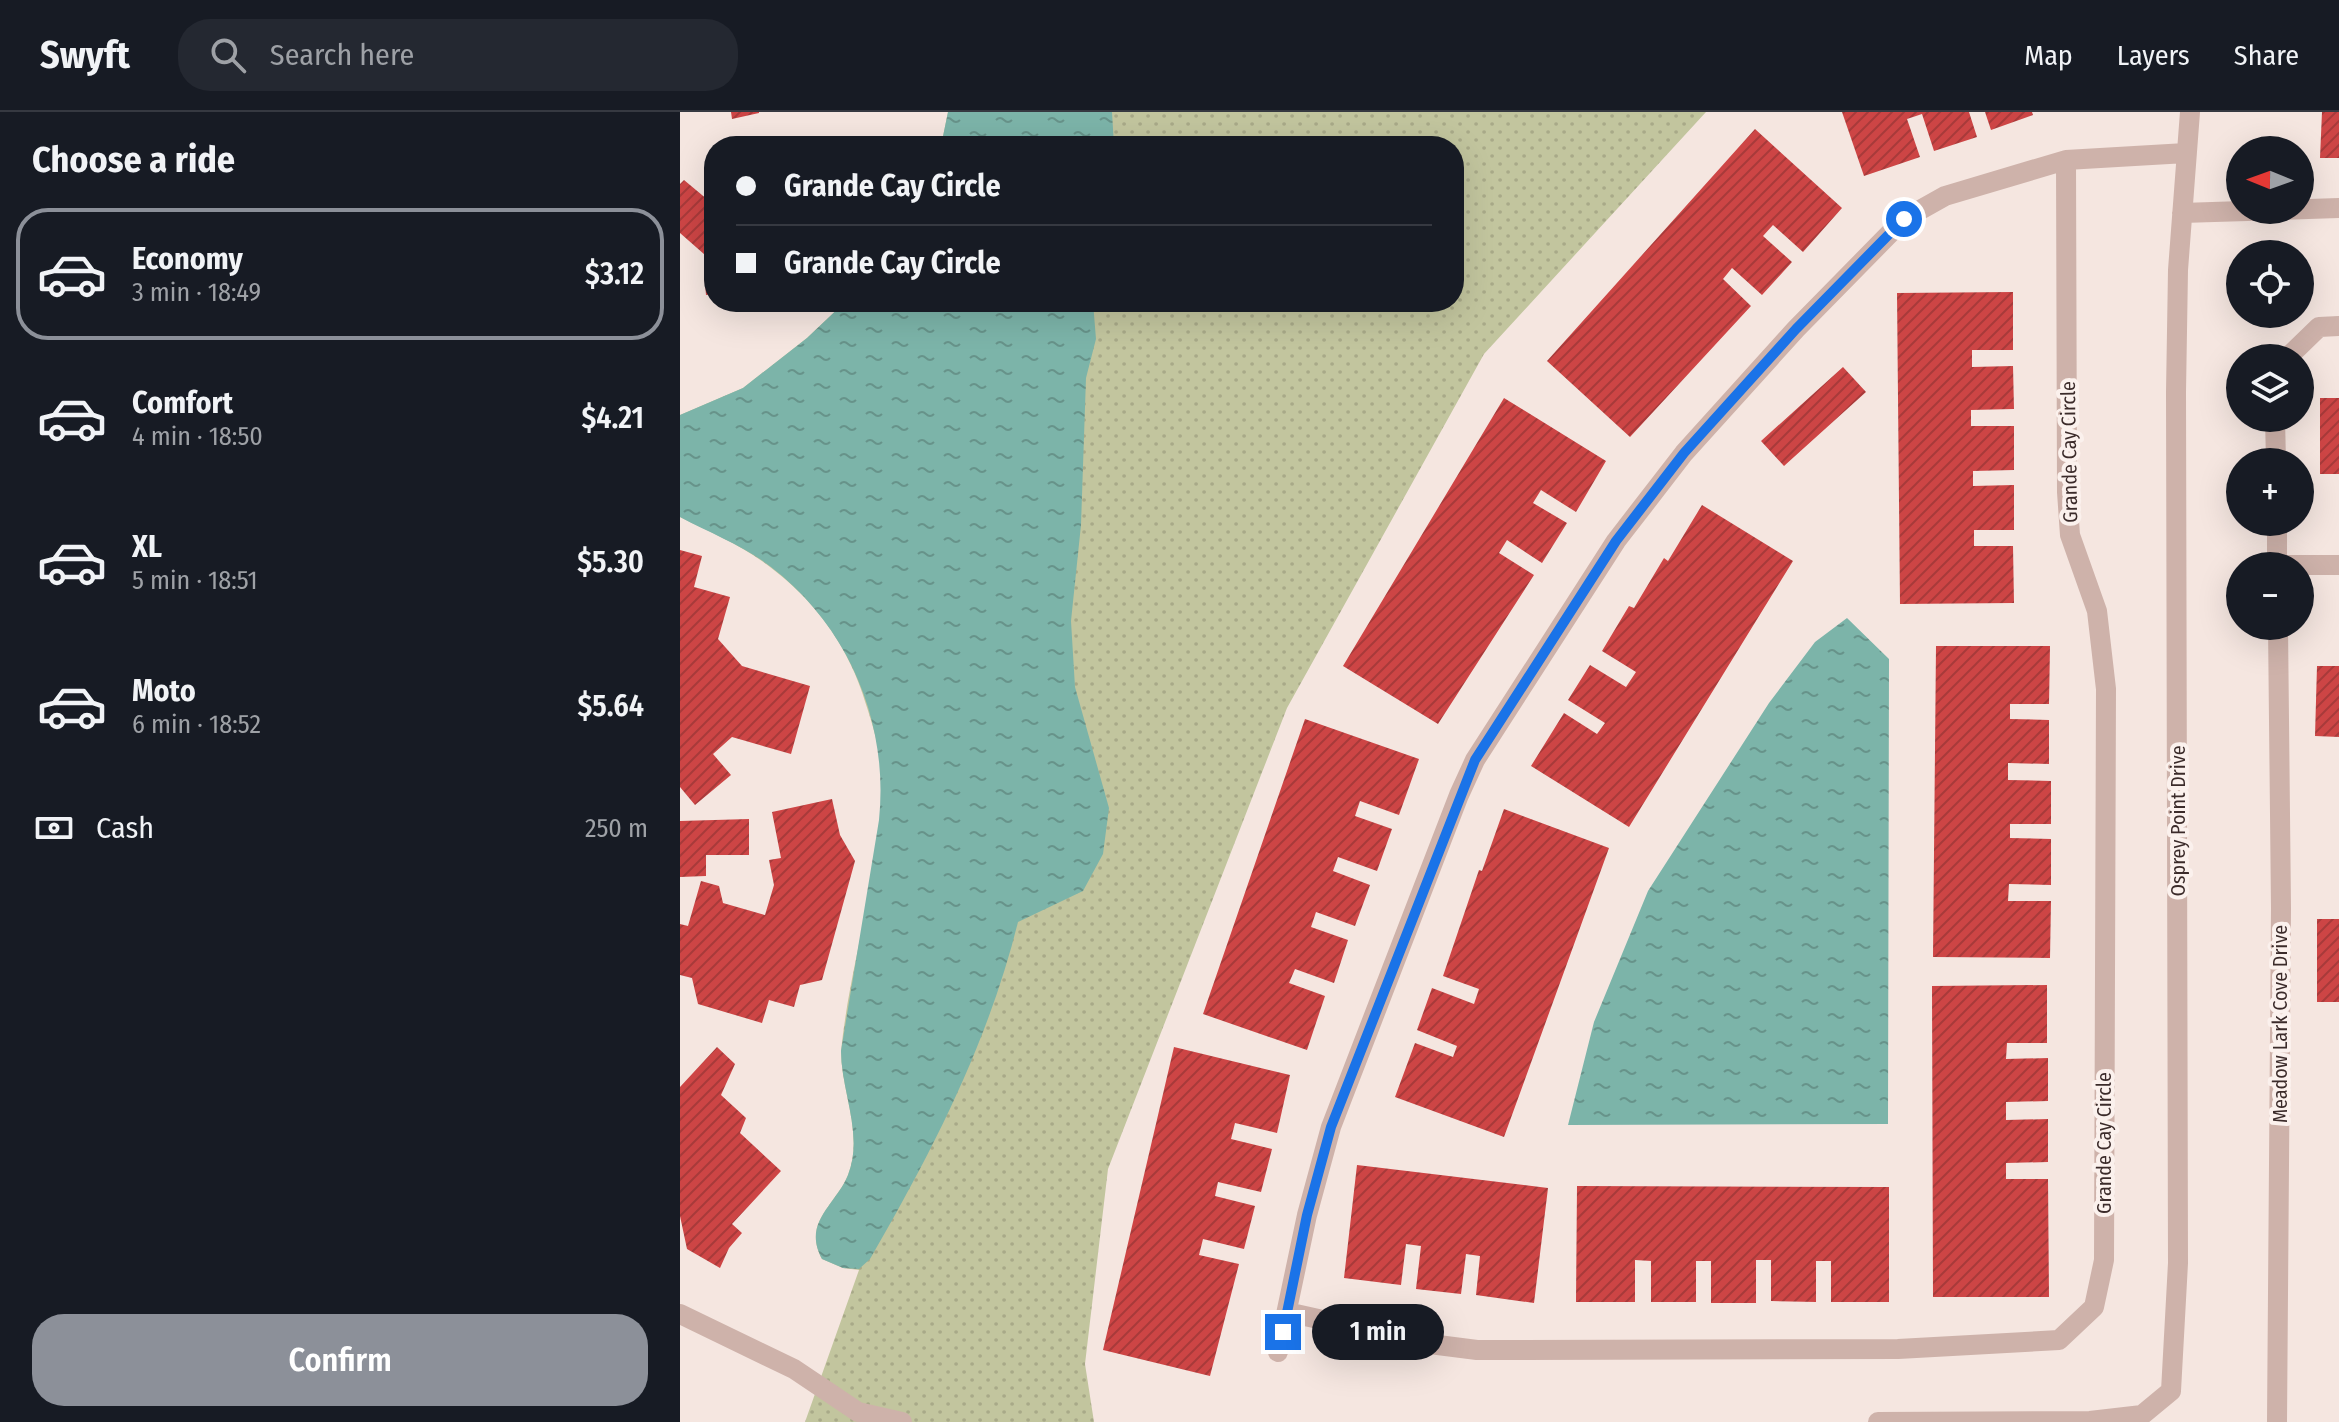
<!DOCTYPE html>
<html lang="en">
<head>
<meta charset="utf-8">
<style>
	:root { --surface:#171b24; --page:#242831; --text:#f1f3f6; --muted:#9ea1a6; --line:#363941; --accent:#8c9099 }
	body { margin:0; font-family:"Fira Sans Condensed",sans-serif; background:var(--page); color:var(--text); height:100vh; display:flex; flex-direction:column; font-size:30px; white-space:nowrap }
	* { box-sizing:border-box; margin:0 }
	p { font-size:26px; color:var(--muted) }
	.icon { flex:none; width:44px; height:44px; fill:none; stroke:currentColor; stroke-width:2; stroke-linecap:round; stroke-linejoin:round }
	.map { position:relative; flex:1; overflow:hidden }
	.side { display:flex; flex-direction:column; background:var(--surface); width:680px }
	.side>* { flex:none }
	.hud { position:absolute; left:24px; top:24px; width:760px; height:176px; border-radius:32px; box-shadow:0 8px 32px #0002; display:grid; align-content:center; height:176px; padding:0 32px; background:var(--surface) }
	.needle { width:52px; rotate:271deg }
	.controls { position:absolute; left:1546px; top:24px; display:grid; gap:16px }
	.controls a { display:grid; place-items:center; width:88px; height:88px; border-radius:50%; background:var(--surface); box-shadow:0 8px 32px #0002; font-size:40px }
	.end { position:absolute; width:36px; height:36px; margin:-18px; border:10px solid #1a73e8; background:#fff; box-shadow:0 0 0 4px #fff }
	.from { border-radius:50% }
	.bubble { position:absolute; height:56px; border-radius:28px; background:var(--surface); box-shadow:0 8px 32px #0002; font-size:26px; font-weight:600; line-height:56px; text-align:center }
	.hud b { display:flex; align-items:center; gap:28px; height:76px; font-size:30px }
	.hud b+b { border-top:2px solid var(--line) }
	.hud i { width:20px; height:20px; background:var(--text) }
	ul { padding:0; list-style:none }
	li { display:flex; align-items:center; gap:24px; height:132px; margin:0 16px 12px; padding:0 16px; border:4px solid transparent; border-radius:32px }
	li div { flex:1 }
	li b { display:block; font-size:30px }
	li em { font-style:normal; font-weight:600 }
	li.active { border-color:var(--accent) }
	li>.icon { width:72px; height:72px; stroke-width:1.5 }
	h2 { padding:0 32px; font-size:36px; line-height:96px }
	.pay { display:flex; align-items:center; gap:20px; height:88px; padding:0 32px; font-size:30px }
	.pay p { margin-inline-start:auto }
	.cta { display:flex; gap:16px; margin-top:auto; padding:16px 32px }
	.cta a { flex:1; height:92px; border-radius:32px; background:var(--accent); color:#fff; font-size:32px; font-weight:600; line-height:92px; text-align:center }
	header { display:flex; align-items:center; gap:48px; box-sizing:border-box; height:112px; padding:0 40px; background:var(--surface); border-bottom:2px solid var(--line) }
	header strong { font-size:38px }
	nav { display:flex; gap:44px; margin-inline-start:auto; font-size:28px }
	.search { width:560px; height:72px; background:var(--page); display:flex; align-items:center; gap:20px; box-sizing:border-box; padding:0 28px; border-radius:32px; color:var(--muted); font-size:30px }
	main { display:flex; flex:1; min-height:0 }
	.map>svg:first-child { display:block }
	.grass { fill:url(#grass-dots) }
	.water { fill:url(#water-ripples) }
	.building { fill:url(#building-hatch) }
	.lines { fill:none; stroke-linecap:round; stroke-linejoin:round }
	.minor { stroke:#ceb2aa; stroke-width:20 }
	.route { stroke:#1a73e8; stroke-width:10 }
	.labels { text-anchor:middle; dominant-baseline:central; stroke-width:8; stroke-linejoin:round; paint-order:stroke }
	.street-label { font-size:20px; fill:#3b2b2a; stroke:#fbf1ed }
</style>
</head>
<body>
<header>
<strong>Swyft</strong>
<div class="search"><svg class="icon" aria-label="search" viewBox="0 0 24 24"><circle cx="10" cy="10" r="6"/><path d="M15 15l6 6"/></svg>Search here</div>
<nav><a>Map</a><a>Layers</a><a>Share</a></nav>
</header>
<main>
<section class="side">
<h2>Choose a ride</h2>
<ul>
<li class="active"><svg class="icon" aria-label="car" viewBox="0 0 24 24"><path d="M5 17H2v-5l4-1 3-4h7l3 4 3 1v5h-3M9 17h6M6 11h13"/><circle cx="7" cy="17" r="2"/><circle cx="17" cy="17" r="2"/></svg><div><b>Economy</b><p>3 min · 18:49</p></div><em>$3.12</em></li>
<li><svg class="icon" aria-label="car" viewBox="0 0 24 24"><path d="M5 17H2v-5l4-1 3-4h7l3 4 3 1v5h-3M9 17h6M6 11h13"/><circle cx="7" cy="17" r="2"/><circle cx="17" cy="17" r="2"/></svg><div><b>Comfort</b><p>4 min · 18:50</p></div><em>$4.21</em></li>
<li><svg class="icon" aria-label="car" viewBox="0 0 24 24"><path d="M5 17H2v-5l4-1 3-4h7l3 4 3 1v5h-3M9 17h6M6 11h13"/><circle cx="7" cy="17" r="2"/><circle cx="17" cy="17" r="2"/></svg><div><b>XL</b><p>5 min · 18:51</p></div><em>$5.30</em></li>
<li><svg class="icon" aria-label="car" viewBox="0 0 24 24"><path d="M5 17H2v-5l4-1 3-4h7l3 4 3 1v5h-3M9 17h6M6 11h13"/><circle cx="7" cy="17" r="2"/><circle cx="17" cy="17" r="2"/></svg><div><b>Moto</b><p>6 min · 18:52</p></div><em>$5.64</em></li>
</ul>
<div class="pay"><svg class="icon" aria-label="cash" viewBox="0 0 24 24"><path d="M3 7h18v10H3z"/><circle cx="12" cy="12" r="2"/></svg>Cash<p>250 m</p></div>
<div class="cta"><a>Confirm</a></div>
</section>
<div class="map">
<svg width="1659" height="1310" viewBox="0 0 1659 1310">
	<defs>
		<pattern id="grass-dots" width="8" height="8" patternUnits="userSpaceOnUse" patternTransform="scale(2)"><rect width="8" height="8" fill="#c2c59e"/><path d="M2 2h.1M6 6h.1" fill="none" stroke="#a8a988" stroke-width="1.8" stroke-linecap="round"/></pattern>
		<pattern id="water-ripples" width="26" height="14" patternUnits="userSpaceOnUse" patternTransform="scale(2)"><rect width="26" height="14" fill="#7cb4a9"/><path d="M2 4q2-2 4 0t4 0M15 11q2-2 4 0t4 0" fill="none" stroke="#67938a"/></pattern>
		<pattern id="building-hatch" width="6" height="6" patternUnits="userSpaceOnUse" patternTransform="scale(2)"><rect width="6" height="6" fill="#cd4545"/><path d="M-1 1l2-2M0 6l6-6M5 7l2-2" fill="none" stroke="#a83a3a"/></pattern>
	</defs>
	<rect width="100%" height="100%" fill="#f5e6e0"/>
	<path class="grass" d="M 268,0 L 1026,0 L 804,242 L 607,596 L 428,1057 L 405,1252 L 414,1310 L 125,1310 L 179,1158 L 163,1156 L 142,1147 C 122,1110 156,1093 168,1063 C 184,1023 161,979 161,939 C 170,851 200,764 202,675 C 203,642 192,611 182,580 C 165,530 133,487 90,455 C 63,434 30,420 0,405 L 0,303 L 63,276 L 127,226 L 165,190 L 774,190 L 774,34 L 261,34 Z"/>
	<path class="water" d="M 268,0 L 432,0 L 434,34 L 261,34 Z
		M 165,190 L 413,190 L 416,227 L 406,266 L 401,413 L 391,509 L 395,575 L 429,696 L 423,742 L 403,779 L 338,810 C 308,931 252,1040 190,1147 L 179,1157 L 163,1156 L 142,1147 C 122,1110 156,1093 168,1063 C 184,1023 161,979 161,939 L 199,708 C 209,611 169,515 91,455 C 64,434 30,421 0,405 L 0,303 L 63,276 L 127,226 Z
		M 1167,506 L 1209,547 L 1208,1012 L 888,1013 L 914,910 L 968,779 L 1089,591 L 1135,530 Z"/>
	<path class="building" d="M 51,0 L 79,0 L 79,1 L 52,7 Z
		M 1162,0 L 1289,0 L 1297,25 L 1254,39 L 1242,2 L 1227,7 L 1240,45 L 1184,64 Z
		M 1305,0 L 1352,0 L 1353,3 L 1311,18 Z
		M 1642,0 L 1659,0 L 1659,46 L 1640,46 Z
		M 1075,17 L 1162,96 L 1123,140 L 1093,113 L 1083,124 L 1112,150 L 1082,183 L 1052,156 L 1043,167 L 1071,194 L 950,325 L 867,249 Z
		M 4,68 L 34,93 L 34,182 L 26,183 L 24,160 L 33,150 L 0,121 L 0,72 Z
		M 1333,180 L 1333,238 L 1292,238 L 1292,255 L 1333,254 L 1334,297 L 1291,298 L 1291,314 L 1334,314 L 1334,358 L 1293,359 L 1293,374 L 1334,373 L 1334,418 L 1294,418 L 1294,434 L 1333,434 L 1334,491 L 1220,492 L 1217,181 Z
		M 1163,255 L 1186,280 L 1104,354 L 1081,329 Z
		M 824,286 L 926,349 L 896,400 L 861,378 L 853,391 L 887,411 L 862,451 L 827,428 L 819,441 L 854,463 L 758,612 L 663,554 Z
		M 1640,286 L 1659,286 L 1659,362 L 1640,362 Z
		M 1022,393 L 1113,449 L 949,715 L 851,654 L 884,601 L 917,622 L 925,611 L 888,588 L 910,553 L 946,575 L 956,560 L 922,539 L 949,494 L 954,496 L 984,446 L 988,449 Z
		M 0,438 L 22,444 L 14,475 L 50,485 L 38,527 L 62,554 L 130,574 L 111,642 L 52,625 L 33,642 L 51,663 L 15,693 L 0,675 Z
		M 1256,534 L 1370,534 L 1369,592 L 1330,592 L 1330,607 L 1369,608 L 1369,652 L 1328,651 L 1328,668 L 1371,669 L 1371,712 L 1330,712 L 1330,726 L 1371,727 L 1371,773 L 1329,772 L 1328,789 L 1371,789 L 1370,846 L 1253,845 Z
		M 1637,554 L 1659,554 L 1659,625 L 1635,624 Z
		M 625,607 L 739,647 L 719,703 L 680,689 L 675,704 L 712,717 L 697,759 L 658,745 L 653,759 L 690,773 L 675,814 L 636,800 L 631,815 L 668,828 L 654,871 L 615,857 L 609,871 L 645,884 L 627,938 L 523,902 Z
		M 152,687 L 160,723 L 175,749 L 142,868 L 120,873 L 114,895 L 89,888 L 82,911 L 18,892 L 12,866 L 0,863 L 0,812 L 8,814 L 21,769 L 39,774 L 43,791 L 85,803 L 94,773 L 89,748 L 101,746 L 92,700 Z
		M 824,697 L 929,736 L 824,1025 L 715,985 L 735,931 L 773,945 L 777,934 L 737,918 L 752,876 L 794,892 L 799,877 L 763,864 L 799,758 L 802,759 Z
		M 69,707 L 69,743 L 26,743 L 26,764 L 0,765 L 0,709 Z
		M 1637,807 L 1659,807 L 1659,890 L 1637,890 Z
		M 1367,873 L 1367,931 L 1327,931 L 1326,947 L 1368,946 L 1368,989 L 1326,990 L 1326,1008 L 1368,1007 L 1368,1050 L 1326,1051 L 1326,1067 L 1368,1067 L 1369,1185 L 1253,1185 L 1252,874 Z
		M 37,935 L 55,952 L 41,983 L 66,1006 L 60,1021 L 101,1059 L 52,1112 L 62,1121 L 49,1136 L 40,1156 L 7,1137 L 0,1104 L 0,975 Z
		M 494,935 L 610,963 L 597,1021 L 555,1011 L 551,1027 L 592,1037 L 581,1080 L 538,1070 L 535,1084 L 575,1094 L 564,1137 L 523,1127 L 519,1143 L 559,1152 L 530,1264 L 423,1238 Z
		M 677,1053 L 868,1076 L 854,1191 L 796,1183 L 800,1144 L 786,1142 L 781,1182 L 736,1177 L 741,1134 L 726,1132 L 721,1173 L 664,1166 Z
		M 897,1074 L 1209,1075 L 1209,1190 L 1151,1190 L 1151,1149 L 1136,1149 L 1136,1190 L 1091,1189 L 1091,1148 L 1076,1148 L 1076,1191 L 1031,1191 L 1031,1149 L 1016,1149 L 1016,1190 L 971,1190 L 971,1149 L 955,1148 L 955,1190 L 896,1190 Z"/>
	<g class="lines">
		<path class="minor" d="M 1502,101 L 1659,96
			M 1607,246 L 1639,215 L 1659,214
			M 1595,306 L 1596,350
			M 1597,410 L 1597,454
			M 1597,453 L 1659,453
			M 607,1200 L 750,1232 L 797,1238 L 1218,1237 L 1379,1228 L 1414,1195 L 1424,1148 L 1426,577 L 1417,499 L 1390,423 L 1387,380 L 1386,48
			M 0,1202 L 114,1257 L 178,1300 L 222,1310
			M 598,1240 L 627,1103 L 651,1015 L 779,683 L 795,648 L 936,429 L 1004,341 L 1116,217 L 1224,107 L 1265,84 L 1386,48 L 1506,41
			M 1198,1310 L 1410,1309 L 1462,1303 L 1491,1279 L 1498,1151 L 1496,280 L 1498,158 L 1510,0
			M 1597,1310 L 1601,796 L 1598,514"/>
	</g>
	<g class="lines">
		<path class="route" d="M 603,1220 L 627,1103 L 651,1015 L 795,648 L 936,429 L 1004,341 L 1116,217 L 1224,107"/>
	</g>
	<g class="labels">
		<g class="street-label">
			<text transform="translate(1389 340) rotate(-91)">Grande Cay Circle</text>
			<text transform="translate(1498 709) rotate(-90)">Osprey Point Drive</text>
			<text transform="translate(1600 912) rotate(-90)">Meadow Lark Cove Drive</text>
			<text transform="translate(1424 1031) rotate(-90)">Grande Cay Circle</text>
		</g>
	</g>
</svg>
<div class="controls">
<a><svg class="needle" viewBox="-14 -14 28 28"><path d="M0-13l5 13h-10z" fill="#e53935"/><path d="M0 13l5-13h-10z" fill="#9ea1a6"/></svg></a>
<a><svg class="icon" aria-label="locate" viewBox="0 0 24 24"><circle cx="12" cy="12" r="6"/><path d="M12 2v4M12 18v4M2 12h4M18 12h4"/></svg></a>
<a><svg class="icon" aria-label="layers" viewBox="0 0 24 24"><path d="M12 4l9 5-9 5-9-5zM3 14l9 5 9-5"/></svg></a>
<a>+</a>
<a>−</a>
</div>
<i class="end from" style="left:1224px;top:107px"></i>
<i class="end" style="left:603px;top:1220px"></i>
<div class="bubble" style="left:632px;top:1192px;width:132px">1 min</div>
<div class="hud">
<b><i class="from"></i>Grande Cay Circle</b>
<b><i></i>Grande Cay Circle</b>
</div>
</div>
</main>
</body>
</html>
